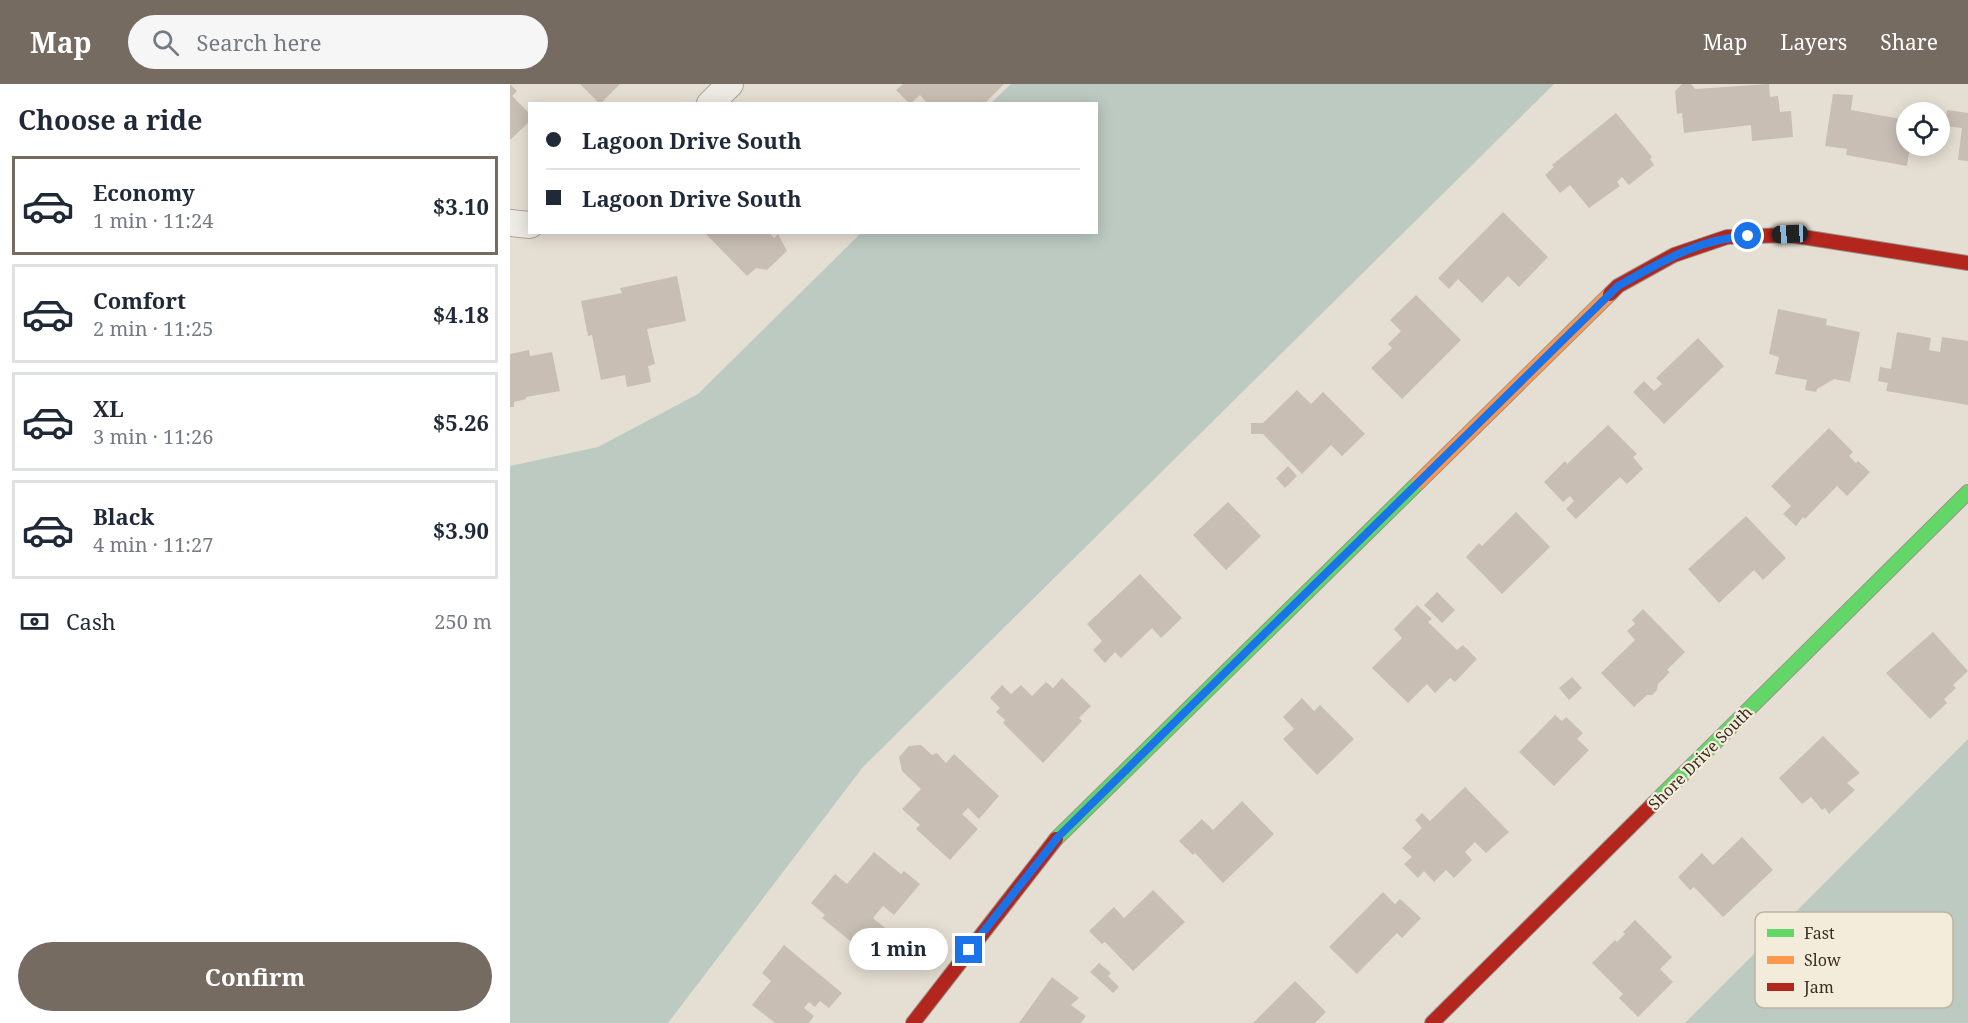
<!DOCTYPE html>
<html lang="en">
<head>
<meta charset="utf-8">
<style>
	:root { --surface:#fff; --page:#f6f6f7; --text:#1f2937; --muted:#747a83; --line:#e0e1e3; --accent:#766b61 }
	body { margin:0; font-family:"Noto Serif",serif; background:var(--page); color:var(--text); height:100vh; display:flex; flex-direction:column; font-size:22px; white-space:nowrap }
	* { box-sizing:border-box; margin:0 }
	p { font-size:20px; color:var(--muted) }
	.icon { flex:none; width:33px; height:33px; fill:none; stroke:currentColor; stroke-width:2; stroke-linecap:round; stroke-linejoin:round }
	.map { position:relative; flex:1; overflow:hidden }
	.drawer { display:flex; flex-direction:column; background:var(--surface); width:510px }
	.drawer>* { flex:none }
	.guide { position:absolute; left:18px; top:18px; width:570px; height:132px; border-radius:0px; box-shadow:0 3px 15px #0003; display:grid; align-content:center; height:132px; padding:0 18px; background:var(--surface) }
	.controls { position:absolute; left:1386px; top:18px; display:grid; gap:12px }
	.controls a { display:grid; place-items:center; width:54px; height:54px; border-radius:50%; background:var(--surface); box-shadow:0 3px 15px #0003; font-size:30px }
	.end { position:absolute; width:27px; height:27px; margin:-14px; border:8px solid #1a73e8; background:#fff; box-shadow:0 0 0 3px #fff }
	.from { border-radius:50% }
	.bubble { position:absolute; height:42px; border-radius:21px; background:var(--surface); box-shadow:0 3px 15px #0003; font-size:20px; font-weight:700; line-height:42px; text-align:center }
	.car { position:absolute; width:18px; height:36px; margin:-18px -9px; border-radius:8px; box-shadow:0 0 4px 2px #0007; background:linear-gradient(#222 24%,#8ab4d8 0 40%,#222 0 76%,#8ab4d8 0 86%,#222 0) }
	.guide b { display:flex; align-items:center; gap:21px; height:57px; font-size:22px }
	.guide b+b { border-top:2px solid var(--line) }
	.guide i { width:15px; height:15px; background:var(--text) }
	ul { padding:0; list-style:none }
	li { display:flex; align-items:center; gap:18px; height:99px; margin:0 12px 9px; padding:0 6px; border:3px solid var(--line); border-radius:0px }
	li div { flex:1 }
	li b { display:block; font-size:22px }
	li em { font-style:normal; font-weight:700 }
	li.on { border-color:var(--accent) }
	li>.icon { width:54px; height:54px; stroke-width:1.5 }
	h2 { padding:0 18px; font-size:27px; line-height:72px }
	.pay { display:flex; align-items:center; gap:15px; height:66px; padding:0 18px; font-size:22px }
	.pay p { margin-inline-start:auto }
	.primary-button { display:flex; gap:12px; margin-top:auto; padding:12px 18px }
	.primary-button a { flex:1; height:69px; border-radius:36px; background:var(--accent); color:#fff; font-size:24px; font-weight:700; line-height:69px; text-align:center }
	header { display:flex; align-items:center; gap:36px; box-sizing:border-box; height:84px; padding:0 30px; background:var(--accent); color:#fff }
	header strong { font-size:28px }
	nav { display:flex; gap:33px; margin-inline-start:auto; font-size:21px }
	.search { width:420px; height:54px; background:var(--page); display:flex; align-items:center; gap:15px; box-sizing:border-box; padding:0 21px; border-radius:33px; color:var(--muted); font-size:22px }
	main { display:flex; flex:1; min-height:0 }
	.map>svg:first-child { display:block }
	.water { fill:#bccac2 }
	.building { fill:#c8beb4 }
	.lines { fill:none; stroke-linecap:round; stroke-linejoin:round }
	.street-casing { stroke:#aba49b; stroke-width:28 }
	.fast-casing { stroke:#9a948b; stroke-width:16 }
	.slow-casing { stroke:#9a948b; stroke-width:16 }
	.jam-casing { stroke:#9a948b; stroke-width:16 }
	.street { stroke:#eeeae4; stroke-width:26 }
	.fast { stroke:#63d668; stroke-width:14 }
	.slow { stroke:#ff974d; stroke-width:14 }
	.jam { stroke:#b3261e; stroke-width:14 }
	.route { stroke:#1a73e8; stroke-width:8 }
	.labels { text-anchor:middle; dominant-baseline:central; stroke-width:4.5; stroke-linejoin:round; paint-order:stroke }
	.street-label { font-size:16px; fill:#3a2d23; stroke:#f4ecdb }
	.key { fill:#f4ecdb; stroke:#bcb3a4; stroke-width:1.5 }
	.key-label { font-size:16px; fill:#3a2d23 }
</style>
</head>
<body>
<header>
<strong>Map</strong>
<div class="search"><svg class="icon" aria-label="search" viewBox="0 0 24 24"><circle cx="10" cy="10" r="6"/><path d="M15 15l6 6"/></svg>Search here</div>
<nav><a>Map</a><a>Layers</a><a>Share</a></nav>
</header>
<main>
<section class="drawer">
<h2>Choose a ride</h2>
<ul>
<li class="on"><svg class="icon" aria-label="car" viewBox="0 0 24 24"><path d="M5 17H2v-5l4-1 3-4h7l3 4 3 1v5h-3M9 17h6M6 11h13"/><circle cx="7" cy="17" r="2"/><circle cx="17" cy="17" r="2"/></svg><div><b>Economy</b><p>1 min · 11:24</p></div><em>$3.10</em></li>
<li><svg class="icon" aria-label="car" viewBox="0 0 24 24"><path d="M5 17H2v-5l4-1 3-4h7l3 4 3 1v5h-3M9 17h6M6 11h13"/><circle cx="7" cy="17" r="2"/><circle cx="17" cy="17" r="2"/></svg><div><b>Comfort</b><p>2 min · 11:25</p></div><em>$4.18</em></li>
<li><svg class="icon" aria-label="car" viewBox="0 0 24 24"><path d="M5 17H2v-5l4-1 3-4h7l3 4 3 1v5h-3M9 17h6M6 11h13"/><circle cx="7" cy="17" r="2"/><circle cx="17" cy="17" r="2"/></svg><div><b>XL</b><p>3 min · 11:26</p></div><em>$5.26</em></li>
<li><svg class="icon" aria-label="car" viewBox="0 0 24 24"><path d="M5 17H2v-5l4-1 3-4h7l3 4 3 1v5h-3M9 17h6M6 11h13"/><circle cx="7" cy="17" r="2"/><circle cx="17" cy="17" r="2"/></svg><div><b>Black</b><p>4 min · 11:27</p></div><em>$3.90</em></li>
</ul>
<div class="pay"><svg class="icon" aria-label="cash" viewBox="0 0 24 24"><path d="M3 7h18v10H3z"/><circle cx="12" cy="12" r="2"/></svg>Cash<p>250 m</p></div>
<div class="primary-button"><a>Confirm</a></div>
</section>
<div class="map">
<svg width="1458" height="939" viewBox="0 0 1458 939">
	<rect width="100%" height="100%" fill="#e5dfd3"/>
	<path class="water" d="M 501,0 L 1044,0 L 353,683 L 158,939 L 0,939 L 0,382 L 88,363 L 188,310 L 351,149 L 586,148 L 586,20 L 481,19 Z
		M 1458,655 L 1458,939 L 1175,939 Z"/>
	<path class="building" d="M 0,0 L 7,7 L 2,12 L 20,30 L 20,37 L 0,56 Z
		M 70,0 L 110,0 L 90,20 Z
		M 393,0 L 494,0 L 474,20 L 418,20 L 410,11 L 400,20 L 386,6 Z
		M 1172,0 L 1181,0 L 1185,5 L 1259,0 L 1260,13 L 1268,12 L 1270,28 L 1281,27 L 1283,53 L 1242,57 L 1241,41 L 1174,49 L 1172,29 L 1167,30 L 1165,7 Z
		M 1323,10 L 1343,11 L 1341,26 L 1396,36 L 1396,62 L 1400,62 L 1397,82 L 1336,71 L 1337,65 L 1315,62 Z
		M 1437,26 L 1458,29 L 1458,77 L 1448,76 L 1452,44 L 1435,42 Z
		M 1106,29 L 1142,73 L 1140,75 L 1144,81 L 1119,101 L 1112,93 L 1107,98 L 1110,102 L 1079,124 L 1060,101 L 1050,109 L 1035,91 L 1044,83 L 1042,81 Z
		M 993,128 L 1038,173 L 1009,203 L 998,192 L 972,219 L 948,195 L 939,205 L 928,194 Z
		M 194,148 L 259,148 L 264,154 L 268,150 L 277,167 L 257,186 L 246,184 L 237,192 Z
		M 167,192 L 176,237 L 137,245 L 145,280 L 138,282 L 141,298 L 117,303 L 115,291 L 91,296 L 82,251 L 78,252 L 71,217 L 112,209 L 110,204 Z
		M 906,211 L 951,256 L 892,315 L 861,284 L 882,264 L 878,260 L 891,247 L 880,236 Z
		M 1268,225 L 1317,235 L 1316,241 L 1350,248 L 1340,298 L 1324,295 L 1307,305 L 1306,308 L 1295,306 L 1297,296 L 1265,290 L 1269,273 L 1259,270 Z
		M 1387,248 L 1421,254 L 1419,266 L 1430,268 L 1432,253 L 1458,257 L 1458,321 L 1376,307 L 1378,299 L 1368,297 L 1370,283 L 1381,285 Z
		M 1188,254 L 1214,282 L 1154,340 L 1123,308 L 1134,297 L 1144,307 L 1152,300 L 1146,294 Z
		M 19,266 L 20,272 L 42,268 L 50,307 L 16,313 L 16,315 L 4,318 L 4,323 L 0,323 L 0,270 Z
		M 787,306 L 801,320 L 813,308 L 855,350 L 832,372 L 821,361 L 792,390 L 753,350 L 741,350 L 741,339 L 753,339 Z
		M 1098,341 L 1127,370 L 1123,373 L 1133,385 L 1117,400 L 1110,393 L 1066,435 L 1056,425 L 1064,417 L 1060,412 L 1053,418 L 1034,398 L 1055,377 L 1057,380 Z
		M 1319,344 L 1343,368 L 1339,372 L 1346,379 L 1348,377 L 1360,388 L 1337,412 L 1327,402 L 1295,435 L 1293,433 L 1286,442 L 1273,430 L 1281,422 L 1261,402 Z
		M 778,382 L 787,392 L 775,404 L 766,394 Z
		M 718,418 L 751,452 L 716,486 L 683,451 Z
		M 1006,428 L 1040,463 L 992,510 L 956,473 L 969,459 L 972,462 Z
		M 1236,432 L 1276,474 L 1253,496 L 1244,486 L 1209,519 L 1178,485 Z
		M 630,490 L 672,534 L 651,554 L 642,544 L 611,574 L 605,568 L 595,579 L 583,566 L 592,557 L 577,540 Z
		M 927,508 L 945,526 L 932,539 L 914,521 Z
		M 907,521 L 922,535 L 918,538 L 947,566 L 953,561 L 967,575 L 945,598 L 940,594 L 925,609 L 917,600 L 898,619 L 862,584 L 892,554 L 884,545 Z
		M 1133,525 L 1175,568 L 1157,586 L 1160,588 L 1148,600 L 1147,606 L 1142,611 L 1137,611 L 1124,623 L 1091,589 L 1125,556 L 1117,547 L 1125,540 L 1122,536 Z
		M 1423,548 L 1458,587 L 1443,601 L 1446,604 L 1434,615 L 1437,619 L 1420,635 L 1376,589 Z
		M 1062,593 L 1072,604 L 1059,616 L 1049,604 Z
		M 552,594 L 581,622 L 569,634 L 572,637 L 533,679 L 493,639 L 495,636 L 486,628 L 490,624 L 480,614 L 492,601 L 501,610 L 511,601 L 522,612 L 536,598 L 543,604 Z
		M 792,614 L 804,627 L 810,621 L 844,655 L 807,691 L 773,655 L 784,645 L 773,633 Z
		M 1045,631 L 1052,637 L 1056,633 L 1073,649 L 1067,655 L 1079,666 L 1044,702 L 1009,668 Z
		M 1313,652 L 1350,689 L 1337,699 L 1345,706 L 1319,730 L 1315,724 L 1312,726 L 1301,713 L 1292,720 L 1269,694 Z
		M 411,661 L 422,671 L 427,669 L 436,679 L 444,670 L 489,712 L 469,735 L 458,724 L 452,730 L 468,745 L 440,776 L 406,745 L 410,741 L 392,725 L 411,705 L 392,687 L 389,673 L 399,662 Z
		M 955,703 L 999,748 L 976,769 L 965,758 L 955,768 L 962,776 L 944,794 L 936,786 L 924,798 L 914,787 L 908,794 L 894,780 L 902,773 L 892,764 L 912,744 L 905,736 L 912,729 L 920,737 Z
		M 732,717 L 764,750 L 713,799 L 685,769 L 683,771 L 669,757 L 692,735 L 703,746 Z
		M 1232,753 L 1263,786 L 1213,833 L 1184,803 L 1180,806 L 1168,793 L 1192,769 L 1203,781 Z
		M 364,768 L 391,790 L 394,787 L 410,800 L 384,831 L 373,822 L 363,834 L 375,844 L 355,869 L 312,834 L 315,831 L 301,819 L 325,790 L 337,800 Z
		M 643,806 L 675,838 L 623,887 L 595,858 L 592,860 L 579,847 L 604,823 L 614,834 Z
		M 873,808 L 885,820 L 890,815 L 911,834 L 892,854 L 887,849 L 847,890 L 819,863 Z
		M 1125,836 L 1162,873 L 1150,885 L 1163,898 L 1128,933 L 1109,914 L 1113,910 L 1082,879 L 1105,856 L 1107,858 L 1115,850 L 1113,848 Z
		M 274,861 L 332,909 L 319,924 L 310,917 L 305,923 L 299,918 L 294,924 L 304,932 L 299,939 L 265,939 L 242,921 L 261,897 L 252,889 Z
		M 589,879 L 601,889 L 598,892 L 609,903 L 603,909 L 580,888 Z
		M 542,893 L 569,914 L 561,921 L 576,932 L 571,939 L 509,939 Z
		M 785,897 L 816,928 L 805,939 L 743,939 Z"/>
	<g class="lines">
		<g class="street-casing">
			<path id="street" d="M 200,20 L 220,0
				M 0,139 L 20,141"/>
		</g>
		<g class="fast-casing">
			<path id="fast" d="M 1144,719 L 1458,408
				M 546,755 L 909,398"/>
		</g>
		<g class="slow-casing">
			<path id="slow" d="M 909,398 L 1100,210"/>
		</g>
		<g class="jam-casing">
			<path id="jam" d="M 1100,210 L 1108,202 L 1164,171 L 1217,153 L 1280,151 L 1458,179
				M 403,939 L 546,755
				M 922,939 L 1144,719"/>
		</g>
		<use href="#street" class="street"/>
		<use href="#fast" class="fast"/>
		<use href="#slow" class="slow"/>
		<use href="#jam" class="jam"/>
	</g>
	<g class="lines">
		<path class="route" d="M 459,866 L 548,753 L 1108,202 C 1149,179 1190,154 1238,152"/>
	</g>
	<g class="labels">
		<g class="street-label">
			<text transform="translate(1190 674) rotate(-45)">Shore Drive South</text>
		</g>
	</g>
	<rect x="1245" y="828" width="198" height="96" rx="9" class="key"/>
	<rect x="1257" y="845" width="27" height="8" fill="#63d668"/>
	<rect x="1257" y="872" width="27" height="8" fill="#ff974d"/>
	<rect x="1257" y="899" width="27" height="8" fill="#b3261e"/>
	<g class="key-label">
		<text x="1294" y="855">Fast</text>
		<text x="1294" y="882">Slow</text>
		<text x="1294" y="909">Jam</text>
	</g>
</svg>
<div class="controls">
<a><svg class="icon" aria-label="locate" viewBox="0 0 24 24"><circle cx="12" cy="12" r="6"/><path d="M12 2v4M12 18v4M2 12h4M18 12h4"/></svg></a>
</div>
<i class="end from" style="left:1238px;top:152px"></i>
<i class="end" style="left:459px;top:866px"></i>
<div class="bubble" style="left:339px;top:844px;width:99px">1 min</div>
<i class="car" style="left:1280px;top:150px;rotate:267deg"></i>
<div class="guide">
<b><i class="from"></i>Lagoon Drive South</b>
<b><i></i>Lagoon Drive South</b>
</div>
</div>
</main>
</body>
</html>
